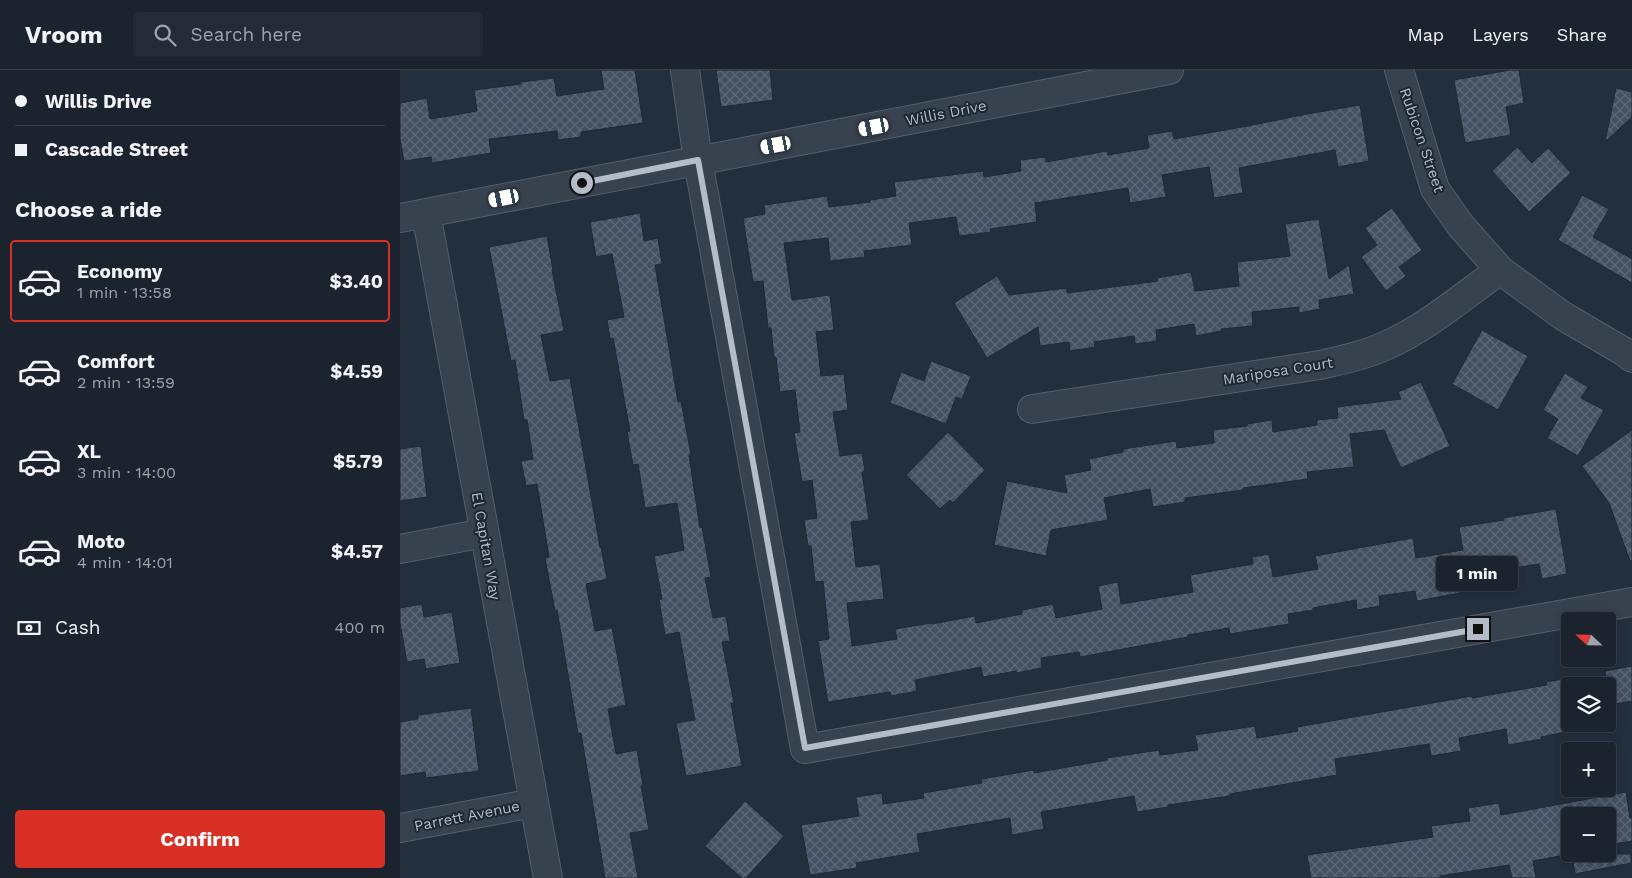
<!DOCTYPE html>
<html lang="en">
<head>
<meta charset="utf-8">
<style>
	:root { --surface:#1b232e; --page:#242b36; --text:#f1f3f6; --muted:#a0a4aa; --line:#39404a; --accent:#d93025 }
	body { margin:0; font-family:"Work Sans",sans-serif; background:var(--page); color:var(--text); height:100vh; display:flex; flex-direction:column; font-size:19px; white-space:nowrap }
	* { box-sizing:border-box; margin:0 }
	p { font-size:16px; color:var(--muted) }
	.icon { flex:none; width:28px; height:28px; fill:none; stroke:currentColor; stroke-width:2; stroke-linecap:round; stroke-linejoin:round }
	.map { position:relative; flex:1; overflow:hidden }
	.side { display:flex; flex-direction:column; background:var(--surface); width:400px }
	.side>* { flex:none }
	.guide { display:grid; align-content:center; height:110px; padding:0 15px; background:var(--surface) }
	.needle { width:32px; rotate:292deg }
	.tools { position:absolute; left:1161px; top:542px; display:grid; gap:10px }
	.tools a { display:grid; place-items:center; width:55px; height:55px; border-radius:5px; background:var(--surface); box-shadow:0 2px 12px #0003,0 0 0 1px var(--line); font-size:25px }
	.end { position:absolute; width:22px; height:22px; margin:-11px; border:6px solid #b4bcc9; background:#111; box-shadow:0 0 0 2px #111 }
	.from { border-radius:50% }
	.bubble { position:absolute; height:35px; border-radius:5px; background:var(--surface); box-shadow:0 2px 12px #0003,0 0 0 1px var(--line); font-size:16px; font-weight:700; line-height:35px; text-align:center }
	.car { position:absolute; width:15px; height:30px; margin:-15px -8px; border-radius:6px; box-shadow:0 0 4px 1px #0007; background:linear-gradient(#fff 24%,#345 0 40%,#fff 0 76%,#345 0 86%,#fff 0) }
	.guide b { display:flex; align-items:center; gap:18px; height:48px; font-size:19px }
	.guide b+b { border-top:1px solid var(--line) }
	.guide i { width:12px; height:12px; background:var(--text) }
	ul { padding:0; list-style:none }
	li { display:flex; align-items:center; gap:15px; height:82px; margin:0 10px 8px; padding:0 5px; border:2px solid transparent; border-radius:5px }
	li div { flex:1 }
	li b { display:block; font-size:19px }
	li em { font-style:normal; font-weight:700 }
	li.selected { border-color:var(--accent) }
	li>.icon { width:45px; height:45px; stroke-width:1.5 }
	h2 { padding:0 15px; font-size:22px; line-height:60px }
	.pay { display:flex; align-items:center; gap:12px; height:55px; padding:0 15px; font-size:19px }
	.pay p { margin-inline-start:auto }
	.primary-button { display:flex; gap:10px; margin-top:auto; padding:10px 15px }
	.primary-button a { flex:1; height:58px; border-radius:5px; background:var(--accent); color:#fff; font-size:20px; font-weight:700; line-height:58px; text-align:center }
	header { display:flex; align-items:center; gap:30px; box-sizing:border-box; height:70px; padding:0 25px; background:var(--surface); border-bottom:1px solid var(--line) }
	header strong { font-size:24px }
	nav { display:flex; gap:28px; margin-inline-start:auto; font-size:18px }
	.search { width:350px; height:45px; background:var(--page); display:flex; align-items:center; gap:12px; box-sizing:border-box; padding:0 18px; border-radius:5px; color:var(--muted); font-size:19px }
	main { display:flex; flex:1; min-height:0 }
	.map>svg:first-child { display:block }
	.building { fill:url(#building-cross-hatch); stroke:#1f2835 }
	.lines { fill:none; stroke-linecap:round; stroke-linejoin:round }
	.minor-casing { stroke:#565f6c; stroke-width:30 }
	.minor { stroke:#38414e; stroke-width:28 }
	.route { stroke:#b4bcc9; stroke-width:6 }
	.labels { text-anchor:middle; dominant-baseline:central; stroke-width:4; stroke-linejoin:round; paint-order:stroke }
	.street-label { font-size:15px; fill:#b4bcc9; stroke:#1d2633 }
</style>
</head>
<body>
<header>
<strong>Vroom</strong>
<div class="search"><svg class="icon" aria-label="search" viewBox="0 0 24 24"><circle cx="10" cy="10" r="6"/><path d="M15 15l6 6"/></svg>Search here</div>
<nav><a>Map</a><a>Layers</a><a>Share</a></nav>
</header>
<main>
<section class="side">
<div class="guide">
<b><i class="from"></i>Willis Drive</b>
<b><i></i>Cascade Street</b>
</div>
<h2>Choose a ride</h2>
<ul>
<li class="selected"><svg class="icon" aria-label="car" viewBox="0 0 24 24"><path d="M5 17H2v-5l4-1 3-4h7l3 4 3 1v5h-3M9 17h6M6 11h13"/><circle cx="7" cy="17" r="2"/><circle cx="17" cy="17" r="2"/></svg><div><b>Economy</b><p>1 min · 13:58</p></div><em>$3.40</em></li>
<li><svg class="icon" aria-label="car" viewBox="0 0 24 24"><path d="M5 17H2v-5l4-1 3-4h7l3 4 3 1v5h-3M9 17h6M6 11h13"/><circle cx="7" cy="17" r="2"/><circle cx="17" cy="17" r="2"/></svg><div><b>Comfort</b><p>2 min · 13:59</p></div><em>$4.59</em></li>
<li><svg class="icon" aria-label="car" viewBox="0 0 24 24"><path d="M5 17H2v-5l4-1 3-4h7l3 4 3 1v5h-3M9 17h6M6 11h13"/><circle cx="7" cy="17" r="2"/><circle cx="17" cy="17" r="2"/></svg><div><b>XL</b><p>3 min · 14:00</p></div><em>$5.79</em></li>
<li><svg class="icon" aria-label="car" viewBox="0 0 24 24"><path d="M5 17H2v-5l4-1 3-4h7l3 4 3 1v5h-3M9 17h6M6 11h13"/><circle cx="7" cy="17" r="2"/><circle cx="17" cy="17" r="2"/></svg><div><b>Moto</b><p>4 min · 14:01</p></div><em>$4.57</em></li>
</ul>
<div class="pay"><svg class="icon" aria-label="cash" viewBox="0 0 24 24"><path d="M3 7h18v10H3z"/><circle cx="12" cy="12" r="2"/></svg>Cash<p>400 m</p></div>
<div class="primary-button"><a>Confirm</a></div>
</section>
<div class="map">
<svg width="1232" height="808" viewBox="0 0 1232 808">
	<defs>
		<pattern id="building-cross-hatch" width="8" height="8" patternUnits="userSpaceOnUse" patternTransform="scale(1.25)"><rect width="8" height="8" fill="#455162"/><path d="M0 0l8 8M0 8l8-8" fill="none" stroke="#5d6877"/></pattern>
	</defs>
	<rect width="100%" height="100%" fill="#242f3e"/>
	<path class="building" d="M 201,0 L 235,0 L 243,53 L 181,62 L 181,67 L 158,70 L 157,61 L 89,69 L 91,83 L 32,93 L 31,87 L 4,91 L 0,69 L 0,33 L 27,28 L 30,49 L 49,46 L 77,41 L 74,20 L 121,14 L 121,12 L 154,8 L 157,26 L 204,19 Z
		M 316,0 L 370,0 L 373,30 L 321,37 Z
		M 1110,0 L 1119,0 L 1124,33 L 1106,37 L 1111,65 L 1065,73 L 1054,10 Z
		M 1216,18 L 1232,22 L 1232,47 L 1205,72 Z
		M 960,35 L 969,91 L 938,97 L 935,80 L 839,98 L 843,123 L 814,128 L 809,97 L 762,105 L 766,127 L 730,133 L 728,118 L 635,133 L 637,152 L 590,159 L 591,162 L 559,166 L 556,147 L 509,153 L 512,175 L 464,181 L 465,187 L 430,191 L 428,168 L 384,173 L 392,230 L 430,225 L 434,260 L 416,262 L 421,306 L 444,304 L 448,340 L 433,342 L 440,386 L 462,383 L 465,401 L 462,402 L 469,450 L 451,452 L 456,497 L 480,494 L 484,529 L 447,533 L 452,576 L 497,569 L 495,559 L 531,553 L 532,554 L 575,546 L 576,553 L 622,544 L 622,540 L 653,534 L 656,548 L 702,539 L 698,516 L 718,512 L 721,534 L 793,522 L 790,505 L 853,494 L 852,487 L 869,484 L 873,507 L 918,499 L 915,486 L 1013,468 L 1016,488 L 1063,480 L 1059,457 L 1104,450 L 1103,448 L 1156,439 L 1167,504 L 1142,509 L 1139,494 L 1101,500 L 1102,509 L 1074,513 L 1076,520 L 1017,531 L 1015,521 L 979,526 L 980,536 L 957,540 L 956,530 L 913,538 L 913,540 L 888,544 L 889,554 L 830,564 L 829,558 L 788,565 L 788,567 L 680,587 L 679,582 L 641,588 L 642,598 L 616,603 L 616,601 L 583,607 L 581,597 L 515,610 L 517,621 L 491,626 L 490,622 L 428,632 L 418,571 L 429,569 L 423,511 L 415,512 L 411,476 L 408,476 L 404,450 L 417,448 L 412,410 L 402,412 L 394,363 L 400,362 L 395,320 L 380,322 L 376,287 L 374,287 L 371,258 L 368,258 L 363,211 L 353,212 L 343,148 L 365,144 L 364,135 L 427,126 L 429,137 L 470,132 L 470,130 L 496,126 L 494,112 L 583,101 L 584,107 L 621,101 L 620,90 L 646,87 L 646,92 L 707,81 L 708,85 L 749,78 L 747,65 L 772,61 L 774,69 L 848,56 L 907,44 Z
		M 1117,77 L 1132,93 L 1148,78 L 1171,103 L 1129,142 L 1092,101 Z
		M 1182,125 L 1209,139 L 1193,167 L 1232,189 L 1232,213 L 1158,170 Z
		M 992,138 L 1022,180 L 999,197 L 1006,206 L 986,221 L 961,187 L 977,175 L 965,158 Z
		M 240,143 L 244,171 L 258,168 L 262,194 L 255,195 L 278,332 L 281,331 L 291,385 L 289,385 L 300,458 L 302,457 L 311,507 L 305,508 L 313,548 L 326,546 L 330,571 L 322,572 L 334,633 L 331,633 L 342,696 L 286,706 L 276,653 L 295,650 L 279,562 L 265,565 L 259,530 L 262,529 L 254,486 L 284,480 L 277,433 L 245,438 L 238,394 L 233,395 L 227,362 L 230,361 L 213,268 L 210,269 L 207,250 L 224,247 L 212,184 L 196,187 L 190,152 Z
		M 919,149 L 929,209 L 949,195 L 954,224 L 919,230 L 920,239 L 899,243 L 899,237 L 852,242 L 853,256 L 821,259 L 821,261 L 796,266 L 794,254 L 756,260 L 757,271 L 735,274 L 734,266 L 694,272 L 695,277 L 670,281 L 669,272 L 640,276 L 638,257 L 587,288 L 554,233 L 597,206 L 609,225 L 667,218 L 667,223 L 758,211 L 757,208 L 791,202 L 795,221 L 839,216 L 837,192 L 890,186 L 885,154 Z
		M 147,166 L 153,200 L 152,200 L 164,261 L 141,265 L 150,311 L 170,308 L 200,477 L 201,477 L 207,509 L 186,514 L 195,561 L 212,558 L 221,606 L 226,635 L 208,639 L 216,684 L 237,680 L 243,715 L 241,716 L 249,760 L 230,763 L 238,808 L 205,808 L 181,663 L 178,664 L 157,540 L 155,541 L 145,488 L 149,487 L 137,414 L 126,416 L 121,391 L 133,389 L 127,350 L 124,350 L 115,290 L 111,291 L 89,177 Z
		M 1082,260 L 1128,286 L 1098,340 L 1052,314 Z
		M 531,291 L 571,306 L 562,329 L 556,327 L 546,354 L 490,333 L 501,302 L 524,311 Z
		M 1165,303 L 1188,317 L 1181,328 L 1204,340 L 1178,386 L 1147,368 L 1158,349 L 1143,340 Z
		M 1021,312 L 1050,376 L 1001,398 L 984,360 L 950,364 L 954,397 L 907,402 L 908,409 L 843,418 L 843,420 L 785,428 L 785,432 L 753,437 L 750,419 L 704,428 L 708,450 L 651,460 L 646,486 L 594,475 L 607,411 L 667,423 L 664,405 L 691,400 L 689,389 L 723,382 L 723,379 L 776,371 L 777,378 L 814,373 L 813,360 L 847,356 L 847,354 L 872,350 L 873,362 L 917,355 L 917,350 L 938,348 L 937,337 L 1001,329 L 998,322 Z
		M 1232,360 L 1232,490 L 1230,491 L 1209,433 L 1182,396 Z
		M 548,362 L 585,400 L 553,433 L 550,430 L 540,439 L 506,405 Z
		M 21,376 L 27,427 L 0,431 L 0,379 Z
		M 22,534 L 24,547 L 52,542 L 60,593 L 26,599 L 24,589 L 7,592 L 0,553 L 0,538 Z
		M 1232,596 L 1232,631 L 1211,635 L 1205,601 Z
		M 1170,608 L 1170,661 L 1141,667 L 1142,669 L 1108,675 L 1106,659 L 1059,668 L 1061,681 L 1031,686 L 1029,674 L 935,689 L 937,705 L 830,724 L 830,726 L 768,735 L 768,737 L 737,742 L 734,726 L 641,742 L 644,759 L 612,765 L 610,748 L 517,764 L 520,782 L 456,793 L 457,798 L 410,805 L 401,755 L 459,746 L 456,727 L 482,723 L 483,734 L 524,728 L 523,723 L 582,713 L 581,709 L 634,700 L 634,703 L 707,690 L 707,688 L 759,680 L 760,685 L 798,680 L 795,665 L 855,656 L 857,668 L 898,661 L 897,657 L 1072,626 L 1072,628 L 1147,615 L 1146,612 Z
		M 71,638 L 79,701 L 26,708 L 25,702 L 0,706 L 0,652 L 18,649 L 18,645 Z
		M 1226,722 L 1230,748 L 1232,748 L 1232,771 L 1208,775 L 1208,746 L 1170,746 L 1170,784 L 1133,791 L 1136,808 L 1112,808 L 1109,795 L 1040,806 L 1041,808 L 911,808 L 907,785 L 1033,767 L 1031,756 L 1070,751 L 1068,738 L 1099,733 L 1101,745 Z
		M 345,731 L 384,766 L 346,808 L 342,808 L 305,776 Z
		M 1172,784 L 1231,784 L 1231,793 L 1175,804 Z"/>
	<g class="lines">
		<g class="minor-casing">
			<path id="minor" d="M 285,0 L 298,91 L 405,679 L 1232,532
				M 999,0 L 1035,119 L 1061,156 L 1100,200 L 1163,246 L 1223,281 L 1232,288
				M 26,143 L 148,808
				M 0,148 L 769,0
				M 632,339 L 920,295 C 942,290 966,285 987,275 C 1028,257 1063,226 1100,200
				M 0,479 L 84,463
				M 0,758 L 134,733"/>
		</g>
		<use href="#minor" class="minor"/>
	</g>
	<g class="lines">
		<path class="route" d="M 182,113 L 298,90 L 405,678 L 1078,559"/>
	</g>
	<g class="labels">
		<g class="street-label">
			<text transform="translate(546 43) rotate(-11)">Willis Drive</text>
			<text transform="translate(1022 70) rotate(71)">Rubicon Street</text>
			<text transform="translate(878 301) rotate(-9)">Mariposa Court</text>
			<text transform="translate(86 476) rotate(80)">El Capitan Way</text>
			<text transform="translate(67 746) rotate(-11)">Parrett Avenue</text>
		</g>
	</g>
</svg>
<div class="tools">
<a><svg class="needle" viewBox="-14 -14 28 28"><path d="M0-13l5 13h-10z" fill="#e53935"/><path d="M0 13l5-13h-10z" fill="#a0a4aa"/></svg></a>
<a><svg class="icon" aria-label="layers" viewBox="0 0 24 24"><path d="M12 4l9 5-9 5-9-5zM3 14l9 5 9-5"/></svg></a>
<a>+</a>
<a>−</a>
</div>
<i class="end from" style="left:182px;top:113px"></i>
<i class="end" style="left:1078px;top:559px"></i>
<div class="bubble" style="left:1036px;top:486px;width:82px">1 min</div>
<i class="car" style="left:474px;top:57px;rotate:259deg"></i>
<i class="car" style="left:376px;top:75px;rotate:259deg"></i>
<i class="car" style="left:104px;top:128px;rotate:259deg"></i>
</div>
</main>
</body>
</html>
